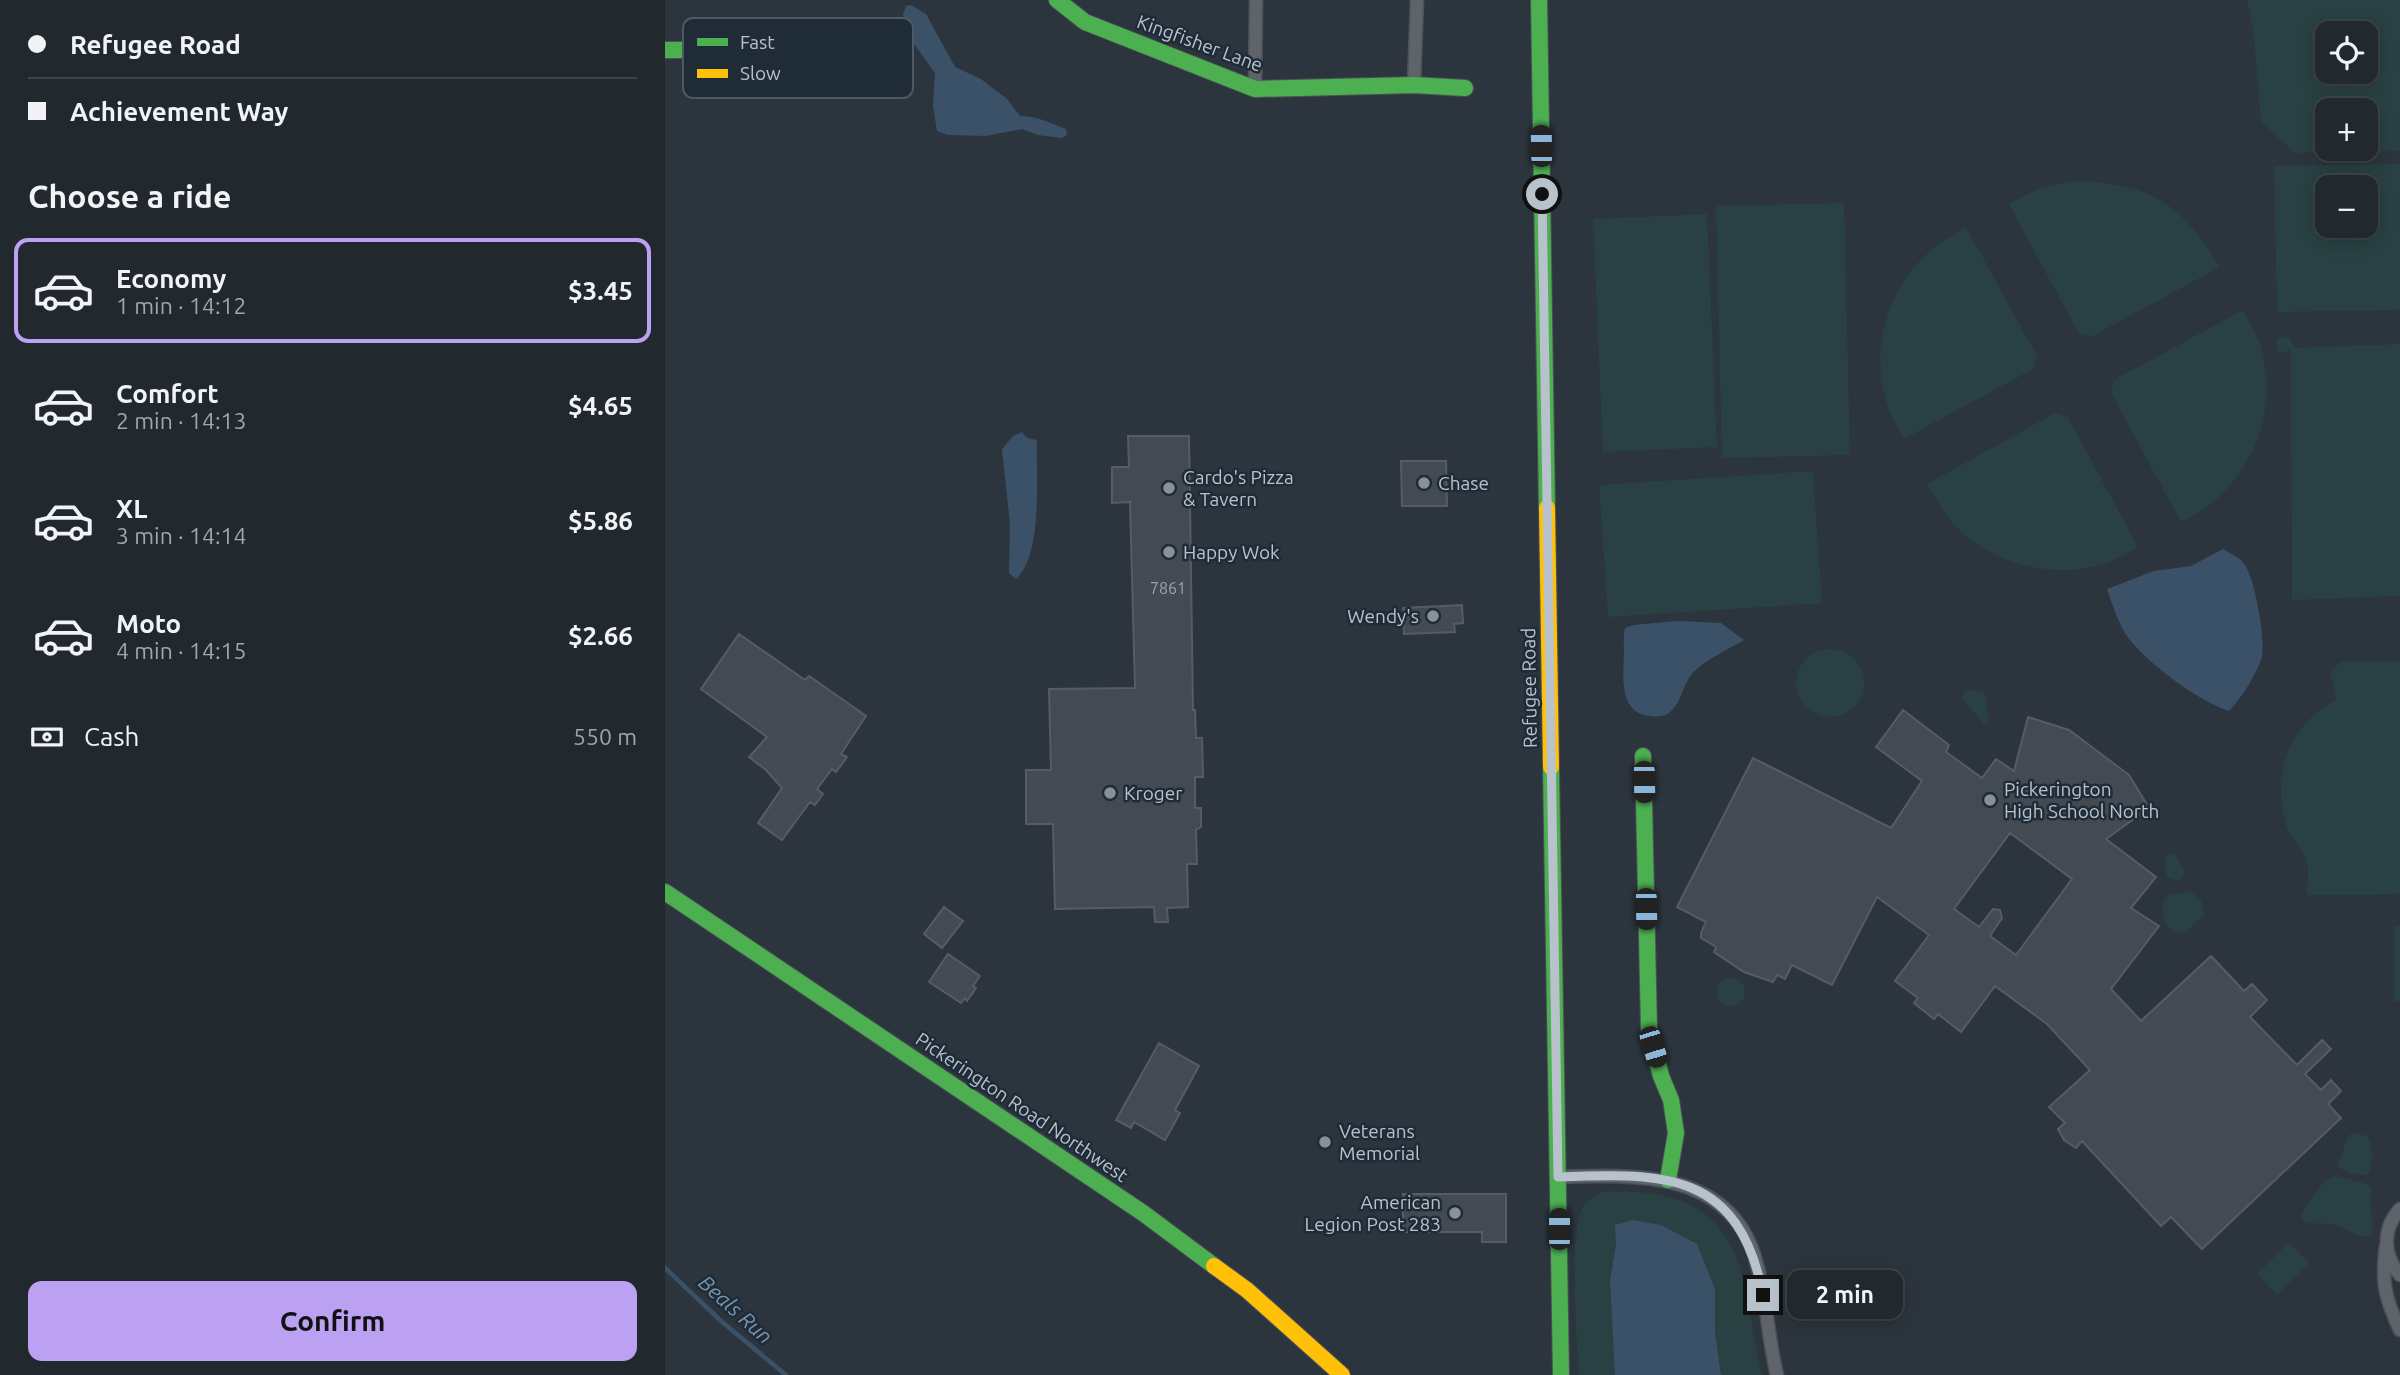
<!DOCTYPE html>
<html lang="en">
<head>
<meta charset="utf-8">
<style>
	:root { --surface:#21282e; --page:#293036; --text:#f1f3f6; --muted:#a2a6aa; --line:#3e444a; --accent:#bca0f2 }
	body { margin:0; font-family:Ubuntu,sans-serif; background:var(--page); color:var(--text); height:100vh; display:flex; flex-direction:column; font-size:26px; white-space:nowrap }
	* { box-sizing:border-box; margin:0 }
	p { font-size:23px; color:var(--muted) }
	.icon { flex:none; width:38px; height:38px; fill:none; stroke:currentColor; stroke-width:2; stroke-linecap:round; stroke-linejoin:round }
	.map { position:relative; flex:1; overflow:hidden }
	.details { display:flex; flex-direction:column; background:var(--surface); width:665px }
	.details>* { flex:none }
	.banner { display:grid; align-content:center; height:154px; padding:0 28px; background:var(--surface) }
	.tools { position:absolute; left:1650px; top:21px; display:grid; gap:14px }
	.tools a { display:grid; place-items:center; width:63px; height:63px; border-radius:14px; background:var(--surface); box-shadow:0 4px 18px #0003,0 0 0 2px var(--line); font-size:35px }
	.end { position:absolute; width:32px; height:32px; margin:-16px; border:9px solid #b8c2cd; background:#111; box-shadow:0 0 0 4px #111 }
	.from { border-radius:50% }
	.bubble { position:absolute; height:49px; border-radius:14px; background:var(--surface); box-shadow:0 4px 18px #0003,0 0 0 2px var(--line); font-size:23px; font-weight:600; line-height:49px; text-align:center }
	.car { position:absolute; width:21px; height:42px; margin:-21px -10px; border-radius:9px; box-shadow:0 0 5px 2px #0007; background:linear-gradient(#222 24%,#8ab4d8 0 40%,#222 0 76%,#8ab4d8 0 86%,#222 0) }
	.banner b { display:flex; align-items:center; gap:24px; height:66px; font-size:26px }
	.banner b+b { border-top:2px solid var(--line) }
	.banner i { width:18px; height:18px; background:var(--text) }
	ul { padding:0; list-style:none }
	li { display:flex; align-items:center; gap:21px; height:105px; margin:0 14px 10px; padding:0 14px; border:4px solid transparent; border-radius:14px }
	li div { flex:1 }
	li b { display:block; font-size:26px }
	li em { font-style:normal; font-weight:600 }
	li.active { border-color:var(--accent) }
	li>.icon { width:63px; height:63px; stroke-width:1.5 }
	h2 { padding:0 28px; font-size:32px; line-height:84px }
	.pay { display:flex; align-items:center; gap:18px; height:77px; padding:0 28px; font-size:26px }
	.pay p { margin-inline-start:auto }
	.action { display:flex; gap:14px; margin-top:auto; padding:14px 28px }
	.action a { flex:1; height:80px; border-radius:14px; background:var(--accent); color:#111; font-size:28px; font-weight:600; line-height:80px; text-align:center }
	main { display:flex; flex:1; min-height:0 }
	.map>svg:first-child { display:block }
	.green { fill:#294143; fill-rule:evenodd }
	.water { fill:#3b5168 }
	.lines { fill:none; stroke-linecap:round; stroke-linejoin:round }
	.stream { stroke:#3b5168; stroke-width:4.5 }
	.building { fill:#434a51; stroke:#555c64; stroke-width:2; fill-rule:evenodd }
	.street-casing { stroke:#4b5157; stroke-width:15 }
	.fast-casing { stroke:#4b5157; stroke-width:18 }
	.slow-casing { stroke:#4b5157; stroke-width:18 }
	.street { stroke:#5e646a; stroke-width:12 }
	.fast { stroke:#4caf50; stroke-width:16 }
	.slow { stroke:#ffc107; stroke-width:16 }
	.route { stroke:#b8c2cd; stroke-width:9 }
	.poi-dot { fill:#87919b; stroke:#1f2c38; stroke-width:2.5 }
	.labels { text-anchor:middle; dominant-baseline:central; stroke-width:5; stroke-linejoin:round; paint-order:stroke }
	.number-label { font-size:16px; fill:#9ba4ae }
	.street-label { font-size:19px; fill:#b8c2cd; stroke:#1f2c38 }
	.poi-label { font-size:19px; fill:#b8c2cd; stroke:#1f2c38; text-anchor:start }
	.water-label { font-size:21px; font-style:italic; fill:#7895b0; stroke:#1f2c38 }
	.key { fill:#1f2c38; stroke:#4d5965; stroke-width:2 }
	.key-label { font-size:19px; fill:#b8c2cd }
</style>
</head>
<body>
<main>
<section class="details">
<div class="banner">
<b><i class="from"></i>Refugee Road</b>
<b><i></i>Achievement Way</b>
</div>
<h2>Choose a ride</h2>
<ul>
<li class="active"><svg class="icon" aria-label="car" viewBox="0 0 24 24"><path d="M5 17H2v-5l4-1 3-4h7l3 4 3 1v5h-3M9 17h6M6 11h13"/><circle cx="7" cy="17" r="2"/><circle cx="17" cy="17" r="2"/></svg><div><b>Economy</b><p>1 min · 14:12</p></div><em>$3.45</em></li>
<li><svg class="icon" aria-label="car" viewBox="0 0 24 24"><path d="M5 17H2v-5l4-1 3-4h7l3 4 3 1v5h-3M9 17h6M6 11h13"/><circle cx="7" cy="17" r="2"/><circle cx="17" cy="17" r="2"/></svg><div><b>Comfort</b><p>2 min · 14:13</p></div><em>$4.65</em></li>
<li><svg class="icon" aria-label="car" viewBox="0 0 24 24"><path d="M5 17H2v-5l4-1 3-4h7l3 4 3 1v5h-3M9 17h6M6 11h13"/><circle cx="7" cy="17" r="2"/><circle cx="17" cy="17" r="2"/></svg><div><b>XL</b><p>3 min · 14:14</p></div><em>$5.86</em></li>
<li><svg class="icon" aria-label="car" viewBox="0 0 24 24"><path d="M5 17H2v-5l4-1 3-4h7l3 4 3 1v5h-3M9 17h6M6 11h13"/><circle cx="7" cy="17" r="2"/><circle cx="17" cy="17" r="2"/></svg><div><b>Moto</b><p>4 min · 14:15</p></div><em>$2.66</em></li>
</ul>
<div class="pay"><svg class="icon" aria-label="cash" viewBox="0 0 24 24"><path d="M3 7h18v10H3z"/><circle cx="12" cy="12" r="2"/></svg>Cash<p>550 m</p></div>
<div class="action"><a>Confirm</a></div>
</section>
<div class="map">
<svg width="1735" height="1375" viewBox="0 0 1735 1375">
	<rect width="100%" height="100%" fill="#2c353d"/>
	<path class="green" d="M 1582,0 L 1735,0 L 1735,151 L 1630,153 L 1596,122 C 1592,81 1592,40 1582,0 ZM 1662,33 L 1701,33 L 1701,72 L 1662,72 ZM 1662,110 L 1701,110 L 1701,149 L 1662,149 Z
		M 1735,164 L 1735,310 L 1612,312 L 1609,166 ZM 1662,187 L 1701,187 L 1701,226 L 1662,226 Z
		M 1408,181 C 1484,183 1516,202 1555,267 L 1426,337 L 1414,334 L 1344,204 L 1373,189 Z
		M 1179,203 L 1185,455 L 1057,458 L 1051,206 Z
		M 1042,214 L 1052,447 L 938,452 L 928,219 Z
		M 1301,227 L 1372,356 L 1368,369 L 1239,439 C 1234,430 1228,420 1224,410 C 1202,352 1223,281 1273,245 C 1282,238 1292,233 1301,227 Z
		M 1578,310 C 1583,320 1589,329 1593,339 C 1615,398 1594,468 1544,505 C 1535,512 1525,517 1516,522 L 1446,393 L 1449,380 Z
		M 1616,336 L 1625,338 L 1629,347 L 1628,348 L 1735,344 L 1735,596 L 1627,600 L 1626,349 L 1615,354 L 1611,341 Z
		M 1390,413 L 1403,417 L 1473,547 C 1464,552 1454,558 1444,562 C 1386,583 1315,562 1279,512 C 1273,503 1268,493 1262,484 Z
		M 1148,471 L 1157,603 L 943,617 L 934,485 Z
		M1131 683a34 34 0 1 1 68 0a34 34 0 1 1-68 0Z
		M 1735,661 L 1735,894 L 1642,895 C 1642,885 1644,872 1642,862 C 1640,851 1627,841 1623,830 C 1609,794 1615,746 1645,719 C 1653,711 1662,706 1671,700 L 1665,671 L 1676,662 Z
		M 1303,690 L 1316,691 L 1320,693 L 1324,721 L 1322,724 L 1318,724 L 1297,698 L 1299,692 Z
		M 1504,854 L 1510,854 L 1520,871 L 1516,879 L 1508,880 L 1502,877 L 1499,860 Z
		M 1521,892 C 1533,893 1540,903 1539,915 L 1521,932 C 1517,933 1512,933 1509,932 C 1498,926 1492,902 1504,895 C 1508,893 1516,893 1521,892 Z
		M 1729,926 L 1735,926 L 1735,1001 L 1729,1002 Z
		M1052 992a14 14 0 1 1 28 0a14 14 0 1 1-28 0Z
		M 1689,1133 L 1702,1136 C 1708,1144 1709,1167 1702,1175 C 1693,1176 1677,1172 1672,1165 L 1684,1135 Z
		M 1671,1176 L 1699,1183 L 1706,1187 L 1707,1232 L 1705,1236 C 1693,1239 1678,1226 1666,1224 C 1656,1222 1645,1226 1637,1220 L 1637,1213 L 1660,1180 Z
		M 940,1191 C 956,1192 973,1191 989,1194 C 1089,1209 1077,1301 1097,1375 L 914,1375 C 912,1339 903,1235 918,1206 C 922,1199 933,1195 940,1191 Z
		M 1624,1242 L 1645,1263 L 1612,1295 L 1592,1274 Z"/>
	<path class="water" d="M 246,5 L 261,14 L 290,67 L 316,79 L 342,99 L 355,116 C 372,116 385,123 401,129 L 402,135 L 397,138 L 373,135 L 357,129 L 321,136 L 283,135 L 272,131 L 268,106 L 270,73 L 239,30 L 238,14 L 241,6 Z
		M 357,432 L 362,438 L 372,440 C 371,476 378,555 351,579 L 344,573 L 345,524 L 337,449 L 348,436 Z
		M 1558,549 C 1566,554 1575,557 1580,565 C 1590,580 1602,644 1596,660 C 1589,678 1577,697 1564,711 C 1533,701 1485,665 1464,639 C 1453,624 1448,606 1442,589 L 1489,571 L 1526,566 Z
		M 1013,621 L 1056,623 L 1079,640 C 1064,649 1036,662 1026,675 C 1017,687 1017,702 1005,712 C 1000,717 991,717 984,716 C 954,712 958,677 959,654 C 959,645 958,637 960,628 L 968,625 Z
		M 968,1220 L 996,1225 L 1032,1244 L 1050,1289 L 1050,1334 L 1056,1375 L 950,1375 L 945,1281 L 951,1245 L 950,1225 Z"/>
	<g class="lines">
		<path class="stream" d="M 0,1268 L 56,1321 L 121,1375"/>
	</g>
	<path class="building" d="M 463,436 L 524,436 L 528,710 L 530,710 L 531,738 L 537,738 L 538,777 L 530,777 L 530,808 L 536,808 L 536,827 L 531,830 L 532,864 L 522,864 L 523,907 L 502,908 L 503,922 L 490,922 L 489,907 L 390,909 L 388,824 L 361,824 L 361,770 L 386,770 L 384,689 L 470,688 L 465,502 L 447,503 L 447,467 L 464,467 Z
		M 736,461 L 781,461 L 782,506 L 737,506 Z
		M 797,605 L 798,623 L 789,624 L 790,632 L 739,634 L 738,608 Z
		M 74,634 L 140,680 L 144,676 L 201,716 L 176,754 L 182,757 L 171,772 L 167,769 L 152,789 L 158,794 L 150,805 L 145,802 L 117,840 L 93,823 L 117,788 L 101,770 L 84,757 L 102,737 L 36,689 Z
		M 1238,710 L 1284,745 L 1281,752 L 1317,778 L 1331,759 L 1349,771 L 1363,717 L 1404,730 L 1464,775 L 1484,808 L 1441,839 L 1491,877 L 1466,908 L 1494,926 L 1446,989 L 1476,1021 L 1546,956 L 1579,991 L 1587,984 L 1602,1000 L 1585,1017 L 1632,1065 L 1657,1040 L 1666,1049 L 1640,1074 L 1656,1090 L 1666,1080 L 1676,1091 L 1663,1104 L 1676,1118 L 1537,1249 L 1506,1217 L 1496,1226 L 1417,1141 L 1411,1148 L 1399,1140 L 1393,1129 L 1400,1123 L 1384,1107 L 1425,1070 L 1382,1024 L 1330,986 L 1296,1032 L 1273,1014 L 1269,1019 L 1249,1003 L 1253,998 L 1230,981 L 1264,935 L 1212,897 L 1167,985 L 1127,965 L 1120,979 L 1112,975 L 1108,982 L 1079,972 L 1049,952 L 1051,947 L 1036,938 L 1036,933 L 1041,922 L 1012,907 L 1088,758 L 1226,828 L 1257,781 L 1211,747 ZM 1345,833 L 1407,879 L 1351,955 L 1325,936 L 1337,918 L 1335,910 L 1328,909 L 1314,927 L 1289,909 Z
		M 279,907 L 298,921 L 277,948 L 259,934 Z
		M 283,954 L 315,976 L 308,986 L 311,988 L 302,1001 L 300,998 L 296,1003 L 264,982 Z
		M 494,1043 L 534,1066 L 510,1110 L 515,1113 L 500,1140 L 469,1122 L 466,1128 L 451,1120 Z
		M 738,1194 L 841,1194 L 841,1242 L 817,1242 L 817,1232 L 738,1232 Z"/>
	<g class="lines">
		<g class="street-casing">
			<path id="street" d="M 749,85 L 752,0
				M 590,89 L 591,0
				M 893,1177 C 971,1174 1069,1170 1092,1265 C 1102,1301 1103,1339 1112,1375
				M 1735,1209 C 1717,1229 1718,1255 1735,1275
				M 1721,1246 C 1716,1282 1720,1298 1735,1330"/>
		</g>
		<g class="fast-casing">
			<path id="fast" d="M 392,0 L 420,22 L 590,89 L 749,85 L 800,88
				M 874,0 L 882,508
				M 0,50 L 96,50
				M 978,756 L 984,1029 L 996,1076 L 1006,1100 L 1011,1133 L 1003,1180
				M 886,767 L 896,1375
				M 0,892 L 478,1213 L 549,1266"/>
		</g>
		<g class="slow-casing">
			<path id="slow" d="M 882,508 L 886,767
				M 549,1266 L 582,1290 L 677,1375"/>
		</g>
		<use href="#street" class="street"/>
		<use href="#fast" class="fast"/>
		<use href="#slow" class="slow"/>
	</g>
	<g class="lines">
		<path class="route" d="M 877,194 L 893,1177 C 1000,1173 1074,1171 1098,1295"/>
	</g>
	<g class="poi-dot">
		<circle cx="759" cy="483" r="7"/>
		<circle cx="504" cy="488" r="7"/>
		<circle cx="504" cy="552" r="7"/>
		<circle cx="768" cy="616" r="7"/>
		<circle cx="445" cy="793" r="7"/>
		<circle cx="1325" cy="800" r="7"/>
		<circle cx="660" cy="1142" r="7"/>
		<circle cx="790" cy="1213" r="7"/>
	</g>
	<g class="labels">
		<g class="number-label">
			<text x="503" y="588">7861</text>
		</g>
		<g class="street-label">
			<text transform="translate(535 43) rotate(20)">Kingfisher Lane</text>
			<text transform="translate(864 688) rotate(-91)">Refugee Road</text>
			<text transform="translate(357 1107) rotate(34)">Pickerington Road Northwest</text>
		</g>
		<g class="poi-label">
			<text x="518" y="477">Cardo's Pizza<tspan x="518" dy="22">&amp; Tavern</tspan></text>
			<text x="773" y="483">Chase</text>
			<text x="518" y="552">Happy Wok</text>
			<text x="754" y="616" text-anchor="end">Wendy's</text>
			<text x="1339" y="789">Pickerington<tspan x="1339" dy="22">High School North</tspan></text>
			<text x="459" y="793">Kroger</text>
			<text x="674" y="1131">Veterans<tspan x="674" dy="22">Memorial</tspan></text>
			<text x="776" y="1202" text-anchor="end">American<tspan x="776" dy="22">Legion Post 283</tspan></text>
		</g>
		<g class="water-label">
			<text transform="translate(71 1309) rotate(42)">Beals Run</text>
		</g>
	</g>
	<rect x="18" y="18" width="230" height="80" rx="10" class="key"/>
	<rect x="32" y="38" width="31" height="8" fill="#4caf50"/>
	<rect x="32" y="69" width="31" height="9" fill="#ffc107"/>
	<g class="key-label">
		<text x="75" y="49">Fast</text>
		<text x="75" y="80">Slow</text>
	</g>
</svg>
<div class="tools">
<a><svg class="icon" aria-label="locate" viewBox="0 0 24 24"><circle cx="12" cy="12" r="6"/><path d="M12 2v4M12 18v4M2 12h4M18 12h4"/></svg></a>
<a>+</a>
<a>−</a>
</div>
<i class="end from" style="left:877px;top:194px"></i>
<i class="end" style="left:1098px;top:1295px"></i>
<div class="bubble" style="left:1122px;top:1270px;width:116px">2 min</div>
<i class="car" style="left:876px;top:146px;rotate:359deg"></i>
<i class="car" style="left:979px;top:782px;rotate:179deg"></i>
<i class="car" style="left:981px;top:909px;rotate:179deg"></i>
<i class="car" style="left:988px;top:1047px;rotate:163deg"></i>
<i class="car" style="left:894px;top:1229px;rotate:0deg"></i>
</div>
</main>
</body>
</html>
